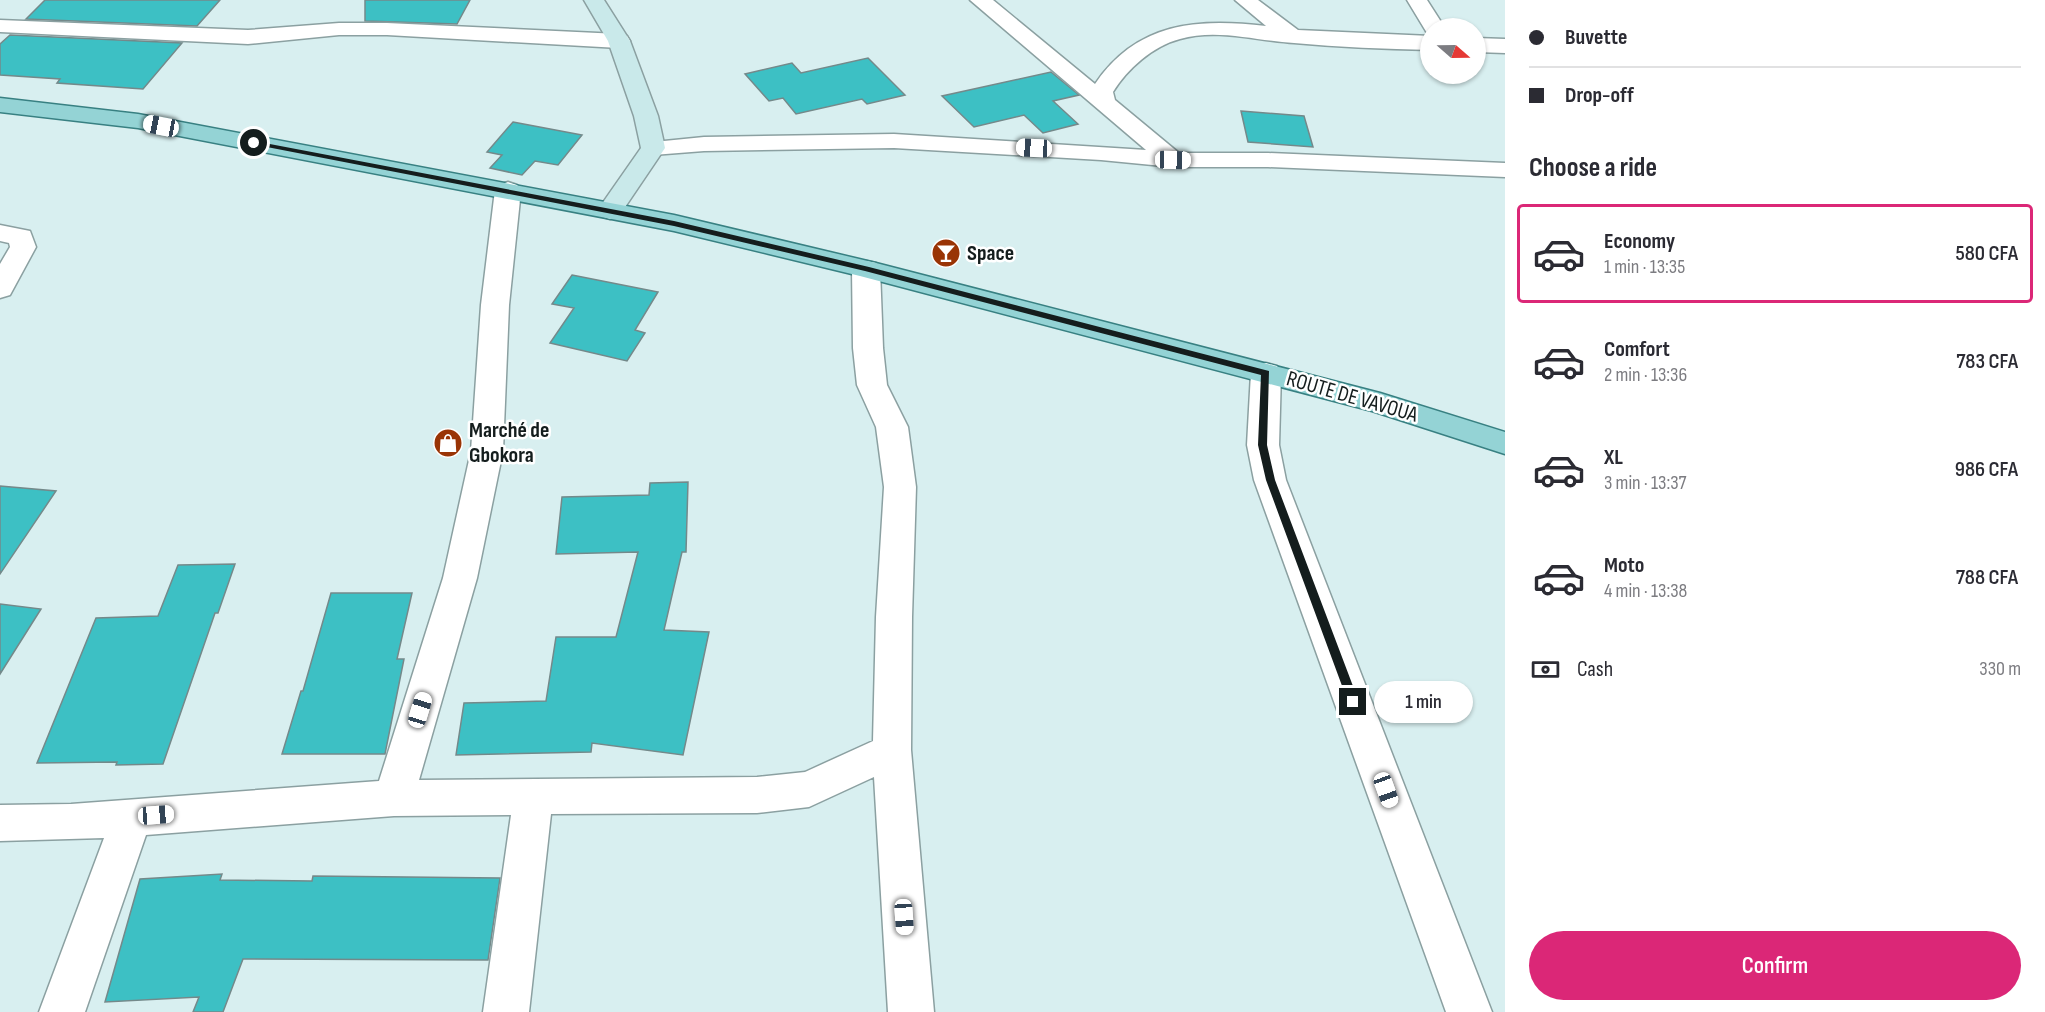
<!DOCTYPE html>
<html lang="en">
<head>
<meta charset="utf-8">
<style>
	:root { --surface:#fff; --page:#f7f7f7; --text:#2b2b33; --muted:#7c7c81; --line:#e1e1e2; --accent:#db2777 }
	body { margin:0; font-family:"Sofia Sans Condensed",sans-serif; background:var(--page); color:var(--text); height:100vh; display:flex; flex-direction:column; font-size:22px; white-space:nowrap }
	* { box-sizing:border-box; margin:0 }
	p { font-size:20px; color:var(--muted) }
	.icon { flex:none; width:33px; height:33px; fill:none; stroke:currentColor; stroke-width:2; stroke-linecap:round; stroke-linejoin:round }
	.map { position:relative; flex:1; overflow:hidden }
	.side { display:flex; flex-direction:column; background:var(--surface); width:540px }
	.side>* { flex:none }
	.banner { display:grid; align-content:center; height:132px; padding:0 24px; background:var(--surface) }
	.needle { width:39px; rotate:110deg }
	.tools { position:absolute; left:1420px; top:18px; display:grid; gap:12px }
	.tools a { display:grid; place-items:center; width:66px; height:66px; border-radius:50%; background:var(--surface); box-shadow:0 2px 4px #0004; font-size:30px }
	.end { position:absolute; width:27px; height:27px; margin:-14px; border:8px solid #141d1d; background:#fff; box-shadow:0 0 0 3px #fff }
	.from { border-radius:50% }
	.bubble { position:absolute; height:42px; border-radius:21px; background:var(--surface); box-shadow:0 2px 4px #0004; font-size:20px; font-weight:600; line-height:42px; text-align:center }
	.car { position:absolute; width:18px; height:36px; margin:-18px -9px; border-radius:8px; box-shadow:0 0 4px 2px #0007; background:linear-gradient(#fff 24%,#345 0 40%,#fff 0 76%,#345 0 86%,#fff 0) }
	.banner b { display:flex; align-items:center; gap:21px; height:57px; font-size:22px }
	.banner b+b { border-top:2px solid var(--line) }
	.banner i { width:15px; height:15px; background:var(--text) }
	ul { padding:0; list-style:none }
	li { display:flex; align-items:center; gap:18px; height:99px; margin:0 12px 9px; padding:0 12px; border:3px solid transparent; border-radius:6px }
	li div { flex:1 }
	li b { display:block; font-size:22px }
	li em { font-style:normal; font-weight:600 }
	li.active { border-color:var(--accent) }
	li>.icon { width:54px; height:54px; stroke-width:1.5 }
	h2 { padding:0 24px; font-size:27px; line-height:72px }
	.pay { display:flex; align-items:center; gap:15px; height:66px; padding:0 24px; font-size:22px }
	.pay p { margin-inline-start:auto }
	.cta { display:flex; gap:12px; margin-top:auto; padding:12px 24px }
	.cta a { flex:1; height:69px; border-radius:36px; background:var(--accent); color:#fff; font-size:24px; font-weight:600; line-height:69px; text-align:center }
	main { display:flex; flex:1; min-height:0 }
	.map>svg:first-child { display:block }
	.building { fill:#3dc0c4; stroke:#74898a; stroke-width:1.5 }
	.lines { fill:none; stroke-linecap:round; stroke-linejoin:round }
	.street-casing { stroke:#8ba0a1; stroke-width:3 }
	.secondary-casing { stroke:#8ba0a1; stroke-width:3 }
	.primary-casing { stroke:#388082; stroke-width:3 }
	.street { fill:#fff; fill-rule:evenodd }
	.secondary { fill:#c9e9ea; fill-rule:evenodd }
	.primary { fill:#94d3d5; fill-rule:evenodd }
	.route { fill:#141d1d }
	.labels { text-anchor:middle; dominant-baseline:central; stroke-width:5; stroke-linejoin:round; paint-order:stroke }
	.poi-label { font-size:22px; font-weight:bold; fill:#141d1d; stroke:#fff; text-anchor:start }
	.street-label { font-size:22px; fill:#141d1d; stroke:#fff }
</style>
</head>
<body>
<main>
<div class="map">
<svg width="1505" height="1012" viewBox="0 0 1505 1012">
	<rect width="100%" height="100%" fill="#d8eff0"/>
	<path class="building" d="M 45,0 L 220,0 L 197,26 L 26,19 Z
		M 365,0 L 470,0 L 457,24 L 365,21 Z
		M 10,35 L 182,43 L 143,89 L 57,83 L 60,79 L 0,75 L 0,44 Z
		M 868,58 L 905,95 L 867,104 L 862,99 L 796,114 L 783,98 L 769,101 L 745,74 L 792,63 L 801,73 Z
		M 1051,72 L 1079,95 L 1053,101 L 1078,124 L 1043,133 L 1024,115 L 974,127 L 942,96 Z
		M 1241,111 L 1304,116 L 1313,147 L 1248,142 Z
		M 513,122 L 582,135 L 558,165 L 535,161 L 522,175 L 490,168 L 502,155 L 487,152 Z
		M 572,275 L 658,292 L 635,330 L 645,333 L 627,361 L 550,343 L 574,308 L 552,304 Z
		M 688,482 L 686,552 L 682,552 L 664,630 L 709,632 L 683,755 L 592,743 L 591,752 L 456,755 L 464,703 L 546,701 L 556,637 L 616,637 L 638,552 L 556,554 L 562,497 L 649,495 L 650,483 Z
		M 0,486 L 56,491 L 0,574 Z
		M 235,564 L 218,613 L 215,613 L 163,764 L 116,765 L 117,762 L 37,763 L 96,618 L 158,616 L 178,565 Z
		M 331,593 L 412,593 L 397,659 L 404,659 L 385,754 L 282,754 L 301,691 L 303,691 Z
		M 0,604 L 41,609 L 0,674 Z
		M 222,874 L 220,880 L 312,881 L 313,876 L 500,878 L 488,960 L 243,959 L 223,1012 L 193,1012 L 199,997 L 105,1002 L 140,879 Z"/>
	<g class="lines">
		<g class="street-casing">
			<path id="street" d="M 970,0 L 993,0 L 1095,84 C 1137,22 1197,18 1266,26 L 1235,0 L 1258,0 L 1298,30 L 1431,36 L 1431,50 C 1385,49 1339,47 1294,43 C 1257,41 1217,28 1180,39 C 1153,46 1127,69 1113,92 L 1115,100 L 1179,153 L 1268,153 L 1505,163 L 1505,177 L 1268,167 L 1173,167 L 1101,160 L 894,148 L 704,151 L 653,155 L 644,153 L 641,148 L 644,143 L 704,137 L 894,134 L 1146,150 Z
				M 1407,0 L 1427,0 L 1445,28 L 1431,28 L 1431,33 L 1427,33 Z
				M 0,20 L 248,30 L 339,23 L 387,23 L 619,34 L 627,36 L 630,41 L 627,46 L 619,48 L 387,35 L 339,35 L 248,44 L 0,32 Z
				M 1476,38 L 1505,39 L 1505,53 L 1476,52 Z
				M 508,182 L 517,185 L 521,190 L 509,305 L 503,451 L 477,578 L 419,780 L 757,777 L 805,772 L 873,741 L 876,617 L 884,487 L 876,427 L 857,385 L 853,348 L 852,269 L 856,263 L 866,261 L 876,263 L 880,269 L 883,348 L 887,385 L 908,427 L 916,487 L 912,617 L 911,750 L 934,1012 L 888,1012 L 874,777 L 809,807 L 757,813 L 551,814 L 529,1012 L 483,1012 L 511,815 L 394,816 L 146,835 L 85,1012 L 39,1012 L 104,838 L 0,841 L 0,805 L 71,804 L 379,781 L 443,578 L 471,451 L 481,305 L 495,190 L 499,185 Z
				M 0,225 L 30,231 L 36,247 L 10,295 L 0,298 L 0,264 L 10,247 L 9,243 L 0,241 Z
				M 1266,363 L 1277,366 L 1281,373 L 1279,445 L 1286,480 L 1492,1012 L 1446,1012 L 1254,480 L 1247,445 L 1251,373 L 1255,366 Z"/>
		</g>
		<g class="secondary-casing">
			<path id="secondary" d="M 584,0 L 604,0 L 630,41 L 658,116 L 665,148 L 619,216 L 610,219 L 601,216 L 597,211 L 641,148 L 634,116 L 608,41 Z"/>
		</g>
		<g class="primary-casing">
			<path id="primary" d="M 0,98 L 138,114 L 674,215 L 876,263 L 1380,393 L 1505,432 L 1505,454 L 1372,411 L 860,276 L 674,231 L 138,128 L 0,112 Z"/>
		</g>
		<use href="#street" class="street"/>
		<use href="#secondary" class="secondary"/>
		<use href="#primary" class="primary"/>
	</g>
	<path class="route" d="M 254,141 L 674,221 L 869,267 L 1269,371 L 1267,445 L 1275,480 L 1359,702 L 1357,705 L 1353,707 L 1348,702 L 1266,480 L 1258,445 L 1261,375 L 865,271 L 674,226 L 251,144 Z"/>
	<defs>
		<g id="bar-disc" transform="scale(1.5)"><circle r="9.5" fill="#993405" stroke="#fff"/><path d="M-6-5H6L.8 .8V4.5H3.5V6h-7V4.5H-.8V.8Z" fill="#fff"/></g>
		<g id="shop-disc" transform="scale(1.5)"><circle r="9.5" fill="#993405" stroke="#fff"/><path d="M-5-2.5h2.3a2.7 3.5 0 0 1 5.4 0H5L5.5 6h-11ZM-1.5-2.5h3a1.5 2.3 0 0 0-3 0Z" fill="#fff"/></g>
	</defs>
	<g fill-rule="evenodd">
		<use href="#bar-disc" x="946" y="253"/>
		<use href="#shop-disc" x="448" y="443"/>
	</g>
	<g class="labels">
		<g class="poi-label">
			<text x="967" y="253">Space</text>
			<text x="469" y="430">Marché de<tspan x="469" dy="25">Gbokora</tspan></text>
		</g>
		<g class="street-label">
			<text transform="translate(1352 397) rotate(16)">ROUTE DE VAVOUA</text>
		</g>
	</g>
</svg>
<div class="tools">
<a><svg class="needle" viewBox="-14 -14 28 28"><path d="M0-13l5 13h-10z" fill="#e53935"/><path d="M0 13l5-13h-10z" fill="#7c7c81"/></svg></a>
</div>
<i class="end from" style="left:254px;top:143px"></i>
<i class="end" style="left:1353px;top:702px"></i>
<div class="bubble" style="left:1374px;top:681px;width:99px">1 min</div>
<i class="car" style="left:161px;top:126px;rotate:281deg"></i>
<i class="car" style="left:1034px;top:148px;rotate:273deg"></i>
<i class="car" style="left:1173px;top:160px;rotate:91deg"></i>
<i class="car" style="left:420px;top:710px;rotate:17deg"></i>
<i class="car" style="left:1386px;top:790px;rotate:160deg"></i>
<i class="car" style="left:156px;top:815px;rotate:86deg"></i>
<i class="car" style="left:904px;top:917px;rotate:176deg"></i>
</div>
<section class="side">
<div class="banner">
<b><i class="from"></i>Buvette</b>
<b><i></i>Drop-off</b>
</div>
<h2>Choose a ride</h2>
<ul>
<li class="active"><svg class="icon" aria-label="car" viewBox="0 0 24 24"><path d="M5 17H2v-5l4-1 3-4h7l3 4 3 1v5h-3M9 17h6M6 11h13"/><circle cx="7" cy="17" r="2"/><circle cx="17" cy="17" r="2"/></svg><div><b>Economy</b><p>1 min · 13:35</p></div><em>580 CFA</em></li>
<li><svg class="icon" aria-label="car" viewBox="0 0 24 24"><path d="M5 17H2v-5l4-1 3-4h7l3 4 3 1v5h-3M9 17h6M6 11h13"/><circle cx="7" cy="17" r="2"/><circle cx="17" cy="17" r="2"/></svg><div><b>Comfort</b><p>2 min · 13:36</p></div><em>783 CFA</em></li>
<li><svg class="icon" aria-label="car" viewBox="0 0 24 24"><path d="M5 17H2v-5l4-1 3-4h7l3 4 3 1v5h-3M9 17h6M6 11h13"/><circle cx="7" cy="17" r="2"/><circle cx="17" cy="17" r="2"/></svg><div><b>XL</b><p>3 min · 13:37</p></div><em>986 CFA</em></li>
<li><svg class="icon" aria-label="car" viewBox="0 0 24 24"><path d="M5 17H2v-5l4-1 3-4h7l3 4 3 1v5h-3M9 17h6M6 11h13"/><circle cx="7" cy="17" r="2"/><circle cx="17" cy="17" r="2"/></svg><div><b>Moto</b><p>4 min · 13:38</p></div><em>788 CFA</em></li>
</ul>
<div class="pay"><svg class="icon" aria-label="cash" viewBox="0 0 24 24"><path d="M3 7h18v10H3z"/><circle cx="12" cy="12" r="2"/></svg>Cash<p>330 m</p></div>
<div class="cta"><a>Confirm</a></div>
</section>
</main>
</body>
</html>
